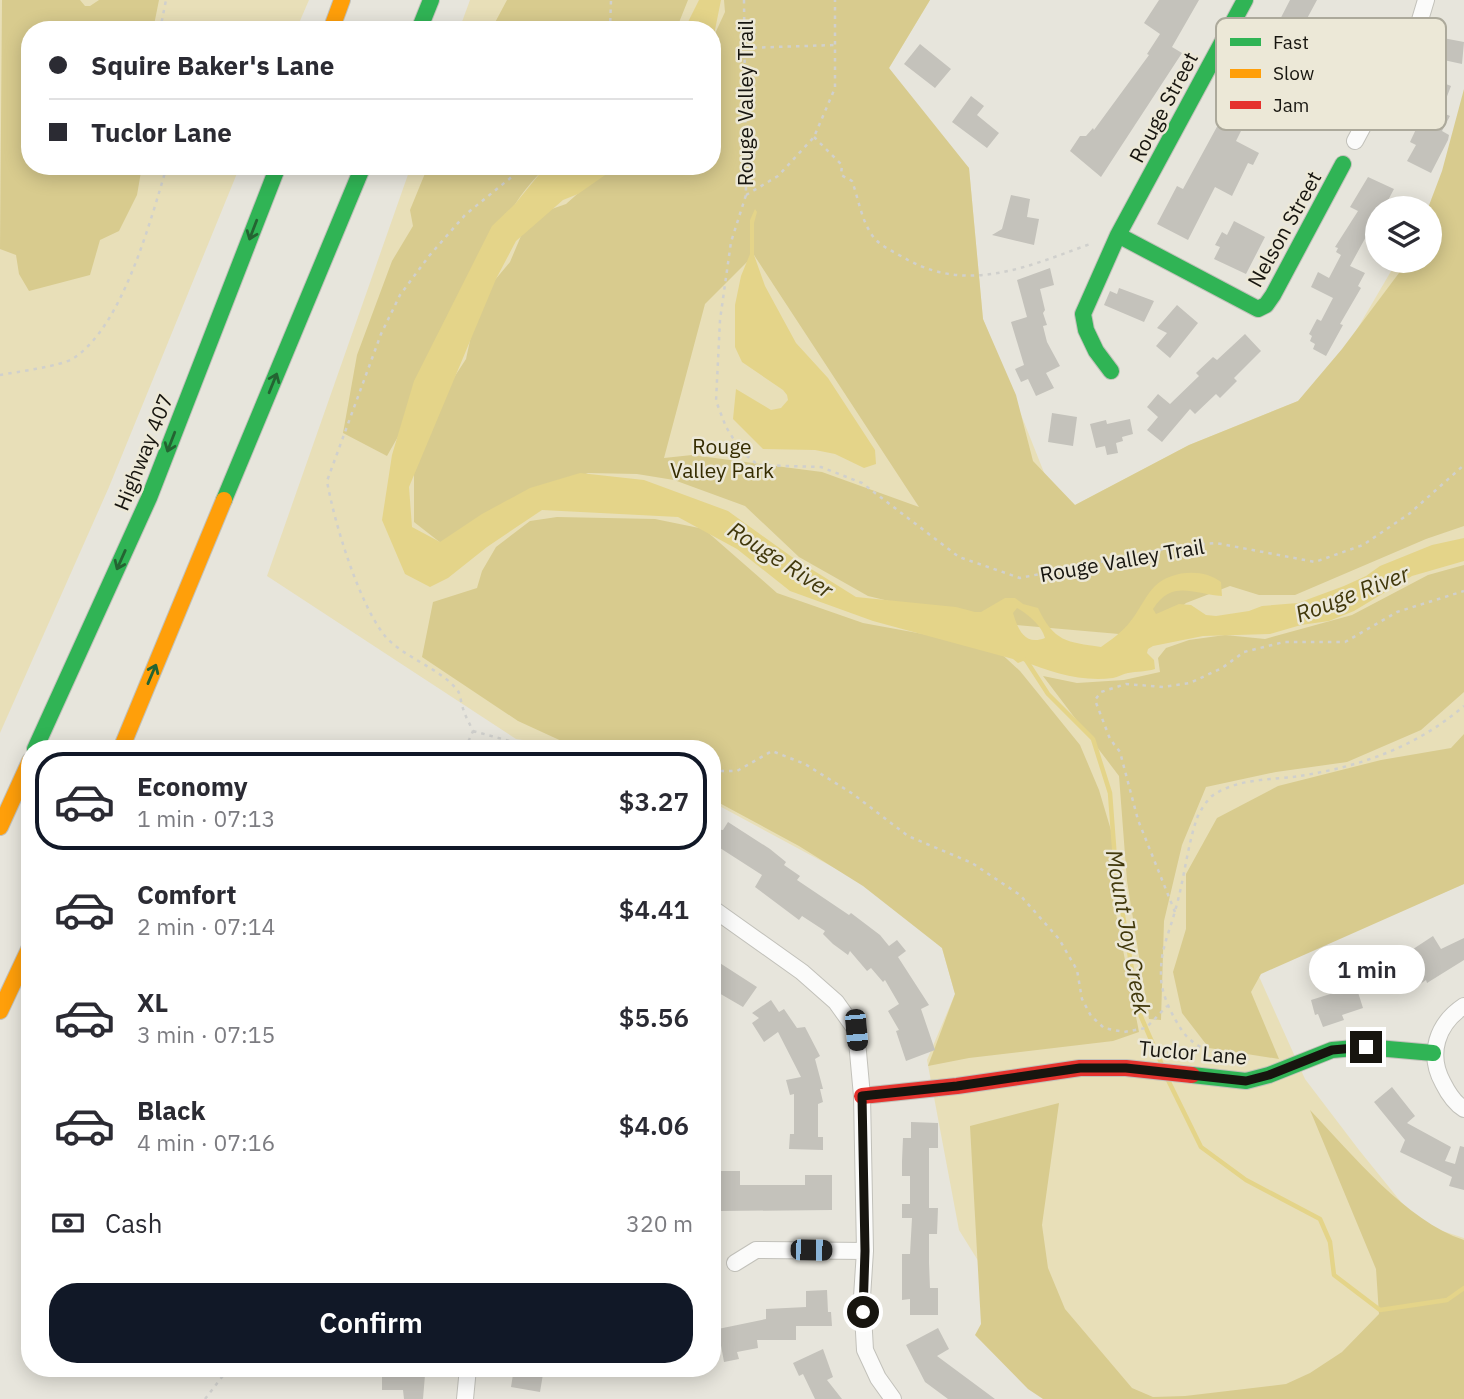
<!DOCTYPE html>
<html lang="en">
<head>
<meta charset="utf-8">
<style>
	:root { --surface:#fff; --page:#f2f2f3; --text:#2b2b33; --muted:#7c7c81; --line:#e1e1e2; --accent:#111827 }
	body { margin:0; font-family:"IBM Plex Sans",sans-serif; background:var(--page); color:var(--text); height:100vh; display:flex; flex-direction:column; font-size:26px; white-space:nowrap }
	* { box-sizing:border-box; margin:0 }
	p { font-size:23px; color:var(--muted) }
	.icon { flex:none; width:38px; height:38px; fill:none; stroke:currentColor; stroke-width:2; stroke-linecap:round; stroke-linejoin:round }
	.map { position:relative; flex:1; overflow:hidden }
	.details { position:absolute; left:21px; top:740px; width:700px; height:637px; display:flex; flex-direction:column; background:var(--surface); border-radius:28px; box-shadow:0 4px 18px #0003 }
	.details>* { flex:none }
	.top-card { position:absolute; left:21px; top:21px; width:700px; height:154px; border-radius:28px; box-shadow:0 4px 18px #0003; display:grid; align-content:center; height:154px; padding:0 28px; background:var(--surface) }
	.buttons { position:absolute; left:1365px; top:196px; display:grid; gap:14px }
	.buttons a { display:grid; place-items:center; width:77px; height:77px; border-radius:50%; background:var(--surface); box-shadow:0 4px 18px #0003; font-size:35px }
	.end { position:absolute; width:32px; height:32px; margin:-16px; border:9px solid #17150f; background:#fff; box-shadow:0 0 0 4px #fff }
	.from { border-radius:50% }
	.bubble { position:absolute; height:49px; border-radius:24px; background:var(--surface); box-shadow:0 4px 18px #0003; font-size:23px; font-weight:600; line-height:49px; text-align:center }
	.car { position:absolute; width:21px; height:42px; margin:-21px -10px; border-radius:9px; box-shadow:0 0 5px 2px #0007; background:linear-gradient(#222 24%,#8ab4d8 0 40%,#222 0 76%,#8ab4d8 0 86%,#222 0) }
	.top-card b { display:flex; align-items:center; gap:24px; height:66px; font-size:26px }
	.top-card b+b { border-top:2px solid var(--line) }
	.top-card i { width:18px; height:18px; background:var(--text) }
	ul { padding:12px 0 0; list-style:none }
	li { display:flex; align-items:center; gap:21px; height:98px; margin:0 14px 10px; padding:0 14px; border:4px solid transparent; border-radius:28px }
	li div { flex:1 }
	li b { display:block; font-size:26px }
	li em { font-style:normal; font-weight:600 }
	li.on { border-color:var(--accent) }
	li>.icon { width:63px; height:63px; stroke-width:1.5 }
	.pay { display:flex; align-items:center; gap:18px; height:77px; padding:0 28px; font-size:26px }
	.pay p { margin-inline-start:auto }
	.primary-button { display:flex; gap:14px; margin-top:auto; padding:14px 28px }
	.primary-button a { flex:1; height:80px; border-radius:28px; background:var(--accent); color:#fff; font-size:28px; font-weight:600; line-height:80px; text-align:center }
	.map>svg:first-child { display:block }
	.green { fill:#e8dfb8 }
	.forest { fill:#d8cb8e; fill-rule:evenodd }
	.water { fill:#e4d489; fill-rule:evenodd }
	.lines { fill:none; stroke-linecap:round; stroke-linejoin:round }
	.stream { stroke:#e4d489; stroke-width:4.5 }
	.building { fill:#c4c2bb }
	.street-casing { stroke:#c2c1ba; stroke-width:18 }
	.fast-casing { stroke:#c2c1ba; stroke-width:18 }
	.slow-casing { stroke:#c2c1ba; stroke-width:18 }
	.jam-casing { stroke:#c2c1ba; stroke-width:18 }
	.path { stroke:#d0d0cd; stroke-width:2.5; stroke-dasharray:3.5 5; stroke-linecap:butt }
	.street { stroke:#fbfbfa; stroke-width:16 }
	.fast { stroke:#30b455; stroke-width:16 }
	.slow { stroke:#ff9f0a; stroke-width:16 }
	.jam { stroke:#e5322d; stroke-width:16 }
	.oneway { stroke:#246432 }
	.route { stroke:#17150f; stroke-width:9 }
	.labels { text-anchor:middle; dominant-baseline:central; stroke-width:5; stroke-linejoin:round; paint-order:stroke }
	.street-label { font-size:21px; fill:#17150f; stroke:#ece8d7 }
	.park-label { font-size:21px; fill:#352c00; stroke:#ece8d7 }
	.water-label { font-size:23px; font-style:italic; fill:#41380b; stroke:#ece8d7 }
	.key { fill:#ece8d7; stroke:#aca99b; stroke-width:2 }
	.key-label { font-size:19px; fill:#17150f }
</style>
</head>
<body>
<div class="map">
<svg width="1464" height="1399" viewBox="0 0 1464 1399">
	<rect width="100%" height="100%" fill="#e7e5dc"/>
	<path class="green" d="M 0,0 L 309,0 L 296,30 L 30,30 L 30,166 L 240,166 L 109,487 L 0,733 Z
		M 470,0 L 930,0 L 889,68 L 937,137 L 969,168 L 983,319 L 1047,480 L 1075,505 L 1189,445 L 1298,401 L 1336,365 L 1397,261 L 1430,261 L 1430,208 L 1464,147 L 1464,884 L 1257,972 L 1305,1079 L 1359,1150 L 1418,1223 L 1464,1238 L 1464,1399 L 1080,1399 L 1028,1341 L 959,1230 L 927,1060 L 955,994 L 942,948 L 881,893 L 712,802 L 712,749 L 585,749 L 516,739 L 267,576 L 411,166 L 712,166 L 712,30 L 459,30 Z"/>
	<path class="forest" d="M 2,0 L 80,0 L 85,6 L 90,6 L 99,0 L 159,0 L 153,30 L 30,30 L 30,166 L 142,166 L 137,195 L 119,231 L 100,240 L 90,275 L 29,291 L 19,274 L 16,255 L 0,249 Z
		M 507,0 L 688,0 L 676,30 L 491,30 Z
		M 724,0 L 930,0 L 889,68 L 969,168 L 983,319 L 1016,395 L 1033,461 L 1075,505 L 1189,445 L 1298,401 L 1342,349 L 1408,261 L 1430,261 L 1430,208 L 1428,208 L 1442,171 L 1464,89 L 1464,526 L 1426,539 L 1295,595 L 1259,595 L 1230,586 L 1186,603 L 1157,628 L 1119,634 L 972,621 L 868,596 L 799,557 L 745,506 L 674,480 L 637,474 L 588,473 L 512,502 L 446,547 L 414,522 L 414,471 L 433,410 L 466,359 L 479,299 L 510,262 L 529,217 L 566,204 L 609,166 L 712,166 L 712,40 L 725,12 ZM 754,255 L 919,507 L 822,472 L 692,455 L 664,458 L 705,304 Z
		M 428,166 L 548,166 C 512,196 495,242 475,284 C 447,341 420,400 387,456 L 343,433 L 357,355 L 392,261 L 413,226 L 410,210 Z
		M 557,517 L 655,519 L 704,529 L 777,593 L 863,623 L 994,647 L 1020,671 L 1080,745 L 1099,790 L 1113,837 L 1110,883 L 1139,1032 L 1113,1041 L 969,1058 L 928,1066 L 955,994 L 942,948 L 863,886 L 799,846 L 712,799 L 712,749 L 579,749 L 518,721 L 422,657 L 433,602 L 477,588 L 482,571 L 496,547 L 530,521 Z
		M 1464,565 L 1464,692 L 1421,730 L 1347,762 L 1276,772 L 1206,787 L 1182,845 L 1164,921 L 1161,1020 L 1149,1019 L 1127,881 L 1119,776 L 1043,676 L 1077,683 L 1124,680 L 1160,672 L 1158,658 L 1166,648 L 1189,640 L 1225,635 L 1265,639 L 1352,615 L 1428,575 Z
		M 1464,734 L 1464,884 L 1261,974 L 1251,992 L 1279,1059 L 1209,1048 L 1182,1013 L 1173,972 L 1186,929 L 1186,874 L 1217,818 L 1278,786 L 1381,760 L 1451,748 Z
		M 1059,1103 L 1042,1225 L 1048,1268 L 1065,1309 L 1132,1388 L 1153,1397 L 1185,1396 L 1286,1384 L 1310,1373 L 1342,1352 L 1379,1314 L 1376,1269 L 1310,1110 C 1352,1154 1406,1221 1464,1240 L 1464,1399 L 1043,1399 L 1028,1389 L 975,1335 L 981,1324 L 970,1126 Z"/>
	<path class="water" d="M 699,0 L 721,0 L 712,45 L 712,30 L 684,30 Z
		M 546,166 L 618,166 L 578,194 L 563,200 L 516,241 L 496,279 L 409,487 L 412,527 L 440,542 L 482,514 L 530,488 L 580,473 L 644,480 L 728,511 L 792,557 L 856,597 L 956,607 L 975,612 L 981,612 L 1005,598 L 1015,598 L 1023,604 L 1038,608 C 1054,642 1067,642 1101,647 C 1111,640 1122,632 1130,622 C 1139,611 1145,596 1155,586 C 1171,570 1204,568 1221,582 L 1222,596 C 1193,594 1172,579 1153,609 L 1156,614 L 1179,604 L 1191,605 L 1206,615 L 1216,616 L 1249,611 L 1262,606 L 1298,603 L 1344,586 L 1366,576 L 1380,566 L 1432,545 L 1464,538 L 1464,561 L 1412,576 L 1354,611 L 1329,621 L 1301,625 L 1270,634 L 1203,636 L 1153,646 L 1148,649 L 1147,653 L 1154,660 L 1155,669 C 1146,672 1137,671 1128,673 C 1123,674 1118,677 1113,678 C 1080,682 1051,672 1023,661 L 1018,663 L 1013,659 L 873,621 L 790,591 L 737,549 L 678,517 L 542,510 L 487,547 L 448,578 L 430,587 L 405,574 L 382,520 L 392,455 L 414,381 L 492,226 L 515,204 ZM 1017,608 C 1028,614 1042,626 1045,638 C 1025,646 1018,630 1013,613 Z
		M 755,209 L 757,212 L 754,223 L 754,255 L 765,286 L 796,343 L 828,378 L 875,450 L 876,464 L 864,468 L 835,454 L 815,450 L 763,449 L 733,419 L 736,389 L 771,410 L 781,408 L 788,400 L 787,395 L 783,390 L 742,362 L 735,347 L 735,305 L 741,276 L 750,254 L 750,220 Z"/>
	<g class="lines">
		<path class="stream" d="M 1026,660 L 1048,694 L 1093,739 L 1110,793 L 1116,873 L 1139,1012 L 1162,1065
			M 1168,1080 L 1201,1147 L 1246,1180 L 1320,1219 L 1330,1242 L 1334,1275 L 1380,1310 L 1447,1300 L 1464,1288"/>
	</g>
	<path class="building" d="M 1159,0 L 1199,0 L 1172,47 L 1182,53 L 1101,177 L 1070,151 L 1080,136 L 1086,136 L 1093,128 L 1094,130 L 1149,55 L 1147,54 L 1160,34 L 1144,23 Z
		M 1290,0 L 1317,0 L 1296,39 L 1289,35 L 1270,73 L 1287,82 L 1262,127 L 1247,119 L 1236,141 L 1259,153 L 1253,165 L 1248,163 L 1232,196 L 1215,187 L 1188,240 L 1157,224 L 1177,186 L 1183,189 L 1261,46 L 1263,47 L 1267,38 L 1270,39 Z
		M 1443,38 L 1464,42 L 1462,64 L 1439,59 Z
		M 920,44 L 951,69 L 935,88 L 904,64 Z
		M 1433,79 L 1451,86 L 1441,112 L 1450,116 L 1442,131 L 1449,135 L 1448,140 L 1431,173 L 1407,161 L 1416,145 L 1410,142 L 1417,127 L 1403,120 L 1413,101 L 1424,105 Z
		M 971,96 L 984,106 L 977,115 L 999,133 L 987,148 L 952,122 Z
		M 1368,177 L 1394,189 L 1385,206 L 1381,204 L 1377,208 L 1366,232 L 1368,233 L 1350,266 L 1365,273 L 1358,286 L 1361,288 L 1340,324 L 1343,325 L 1326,356 L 1313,349 L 1315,344 L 1310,341 L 1312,336 L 1309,334 L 1317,319 L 1321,321 L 1333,298 L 1311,287 L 1318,272 L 1329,278 L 1341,255 L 1336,252 L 1338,248 L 1335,247 L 1358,211 L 1350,207 Z
		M 1011,195 L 1030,199 L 1027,217 L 1039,219 L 1034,245 L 992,235 L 1002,229 Z
		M 1234,221 L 1265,237 L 1246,274 L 1214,259 L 1220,247 L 1215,245 L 1222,232 L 1227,235 Z
		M 1050,268 L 1054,285 L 1040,289 L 1045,310 L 1043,313 L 1047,325 L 1043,326 L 1047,342 L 1060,366 L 1046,373 L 1054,388 L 1036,396 L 1028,379 L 1021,382 L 1015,369 L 1024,365 L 1011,322 L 1027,317 L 1017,280 Z
		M 1119,288 L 1154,301 L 1144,322 L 1104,305 L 1110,291 L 1117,294 Z
		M 1177,305 L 1198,323 L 1170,358 L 1156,346 L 1167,333 L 1157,328 Z
		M 1245,334 L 1261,351 L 1234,378 L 1237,381 L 1220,398 L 1216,394 L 1195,414 L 1190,409 L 1162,442 L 1147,430 L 1158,417 L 1147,407 L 1158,394 L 1170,404 L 1199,376 L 1196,373 L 1213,357 L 1217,360 Z
		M 1052,413 L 1077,417 L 1073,446 L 1048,442 Z
		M 1130,419 L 1133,434 L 1122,437 L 1123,441 L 1116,443 L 1118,453 L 1107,455 L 1105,446 L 1096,448 L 1090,424 L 1106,420 L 1107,424 Z
		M 728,822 L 770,849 L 786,862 L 784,865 L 800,876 L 797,880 L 849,915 L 851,913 L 880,935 L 889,946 L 897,940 L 906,951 L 898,957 L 929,1005 L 921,1009 L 935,1050 L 906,1061 L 896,1031 L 899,1030 L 888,1011 L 899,1004 L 885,980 L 883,982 L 871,968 L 867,971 L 850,951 L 848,955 L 833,944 L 823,934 L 825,931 L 802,916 L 799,920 L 755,887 L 762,875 L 720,848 L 712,847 L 712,829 L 723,830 Z
		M 1433,936 L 1441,949 L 1464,938 L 1464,960 L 1427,983 L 1426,980 L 1419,985 L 1401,957 Z
		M 712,958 L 757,987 L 743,1007 L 712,989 Z
		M 1356,986 L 1363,1008 L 1342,1015 L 1344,1020 L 1323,1027 L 1318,1014 L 1315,1015 L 1311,1000 Z
		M 771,1000 L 779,1012 L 784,1009 L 797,1028 L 805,1027 L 820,1056 L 815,1059 L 823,1089 L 820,1089 L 823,1102 L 818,1104 L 818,1137 L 823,1137 L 823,1150 L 789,1149 L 790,1134 L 794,1134 L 794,1094 L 790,1095 L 786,1080 L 801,1077 L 778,1032 L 764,1042 L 752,1023 L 759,1018 L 752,1013 Z
		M 1392,1087 L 1415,1116 L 1407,1123 L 1451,1147 L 1445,1161 L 1455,1164 L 1460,1146 L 1464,1147 L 1464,1190 L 1449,1186 L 1452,1177 L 1400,1152 L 1405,1140 L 1374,1102 Z
		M 911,1122 L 938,1123 L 938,1148 L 929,1148 L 929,1208 L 938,1208 L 937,1234 L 929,1234 L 929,1263 L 930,1288 L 938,1288 L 938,1315 L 910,1315 L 910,1299 L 902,1300 L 902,1254 L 910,1254 L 912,1218 L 902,1218 L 902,1204 L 910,1204 L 910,1176 L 902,1176 L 902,1161 L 903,1138 L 911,1138 Z
		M 720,1171 L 740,1171 L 740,1185 L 805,1185 L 805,1175 L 832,1175 L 832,1210 L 720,1211 Z
		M 827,1290 L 828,1312 L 831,1312 L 832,1326 L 796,1326 L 796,1340 L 757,1340 L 758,1348 L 737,1352 L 739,1359 L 724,1362 L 718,1329 L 766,1319 L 766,1309 L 806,1307 L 806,1291 Z
		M 938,1328 L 949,1349 L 937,1356 L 995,1399 L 948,1399 L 925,1382 L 906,1345 Z
		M 823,1349 L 833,1377 L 827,1380 L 842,1399 L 815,1399 L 803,1374 L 799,1376 L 793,1363 Z
		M 388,1368 L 415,1368 L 415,1375 L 425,1375 L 423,1399 L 404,1399 L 403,1390 L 382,1390 L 382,1372 L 388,1372 Z
		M 514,1368 L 544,1368 L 540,1392 L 511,1387 Z"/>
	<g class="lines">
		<g class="street-casing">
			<path id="street" d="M 1355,141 L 1420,20 L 1426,0
				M 712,908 L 802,972 L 836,1002 L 856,1030 L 862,1096 L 865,1251 L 862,1297 L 865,1350 L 878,1378 L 893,1399
				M 1464,1006 C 1437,1024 1427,1054 1443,1083 C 1448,1093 1454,1103 1464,1109
				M 735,1263 L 756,1250 L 865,1251
				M 465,1399 L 468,1368"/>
		</g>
		<g class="fast-casing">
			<path id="fast" d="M 419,30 L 431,0
				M 1118,235 L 1258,309 L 1266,305 L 1273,295 L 1343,164
				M 1111,371 L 1096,351 L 1086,330 L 1083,314 L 1118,235 L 1245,0
				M 224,500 L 363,166
				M 35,749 L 149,498 L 278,166
				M 1192,1075 L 1246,1081 L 1269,1075 L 1332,1050 L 1366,1047 L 1433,1053"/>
		</g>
		<g class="slow-casing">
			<path id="slow" d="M 331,30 L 342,0
				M 121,749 L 224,500
				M 0,827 L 30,761
				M 0,1011 L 30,947"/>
		</g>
		<g class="jam-casing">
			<path id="jam" d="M 862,1096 L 957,1086 L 1080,1068 L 1126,1068 L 1192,1075"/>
		</g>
		<path class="path" d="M 744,0 L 746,195 L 731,242 L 720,320 L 716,401 L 726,427 L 741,451 L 758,465 L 821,467 L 862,483 L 959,557 L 1020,578 L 1179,546 L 1216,543 L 1315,562 L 1363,545 L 1409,514 L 1464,465
			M 160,30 L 166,0
			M 610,30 L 611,0
			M 745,48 L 835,45
			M 814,137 L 842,165 L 841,175 L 852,181 C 859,200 862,225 876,240 C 884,248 898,254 908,260 C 971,294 1031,265 1093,243
			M 746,195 L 778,176 L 814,137 L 835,88 L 835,0
			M 0,375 C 16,372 62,366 74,358 C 123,325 150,222 167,166
			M 473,731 L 539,749
			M 465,749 L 473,731 C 470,724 466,718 464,711 C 461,705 461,696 458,691 C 442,669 404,658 385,636 C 359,604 334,522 327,481 L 381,334 L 400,295 L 429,256 L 465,215 L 525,166
			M 712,771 L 737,771 L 772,751 L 805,764 L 853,794 L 908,836 L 972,863 L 1020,895 L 1059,939 L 1077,970 L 1082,999 L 1091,1016 L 1104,1028 L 1124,1032 L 1146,1028 L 1167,1006
			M 1175,912 L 1138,820 L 1120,752 L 1110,739 L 1095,700 L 1101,692 L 1126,684 L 1163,687 L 1190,683 L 1222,668 L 1244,652 L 1284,642 L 1345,642 L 1397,612 L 1464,591
			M 1249,1060 C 1241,1054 1234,1056 1224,1055 C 1208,1052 1193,1045 1183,1032 C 1173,1017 1162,997 1161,978 C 1160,950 1168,937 1175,911 C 1184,881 1187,847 1197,818 C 1200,811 1207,800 1212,796 C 1237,778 1272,780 1300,776 C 1362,766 1416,747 1464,706
			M 205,1399 L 229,1368"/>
		<use href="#street" class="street"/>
		<use href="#fast" class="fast"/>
		<use href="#slow" class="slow"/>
		<use href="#jam" class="jam"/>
	</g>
	<defs><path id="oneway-shaft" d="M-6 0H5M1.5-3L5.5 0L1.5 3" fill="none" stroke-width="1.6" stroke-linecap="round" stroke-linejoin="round" transform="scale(1.75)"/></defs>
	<g class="oneway">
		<use href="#oneway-shaft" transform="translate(253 230) rotate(111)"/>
		<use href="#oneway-shaft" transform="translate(273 383) rotate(-68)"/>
		<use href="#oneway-shaft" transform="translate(171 442) rotate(111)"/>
		<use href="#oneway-shaft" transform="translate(121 560) rotate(114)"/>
		<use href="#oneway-shaft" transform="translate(152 674) rotate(-67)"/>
	</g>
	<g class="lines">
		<path class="route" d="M 863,1312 L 865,1251 L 862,1096 L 957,1086 L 1080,1068 L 1126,1068 L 1246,1081 L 1269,1075 L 1332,1050 L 1366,1047"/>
	</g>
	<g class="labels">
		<g class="street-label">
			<text transform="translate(745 103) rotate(-90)">Rouge Valley Trail</text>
			<text transform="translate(1163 107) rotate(-62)">Rouge Street</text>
			<text transform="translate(1284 229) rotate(-61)">Nelson Street</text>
			<text transform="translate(143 452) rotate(-68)">Highway 407</text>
			<text transform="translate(1122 560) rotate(-10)">Rouge Valley Trail</text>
			<text transform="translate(1193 1052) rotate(5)">Tuclor Lane</text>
		</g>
		<g class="park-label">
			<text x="722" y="446">Rouge<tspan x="722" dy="24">Valley Park</tspan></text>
		</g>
		<g class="water-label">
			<text transform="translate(781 559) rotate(33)">Rouge River</text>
			<text transform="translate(1352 593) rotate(-21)">Rouge River</text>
			<text transform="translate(1129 932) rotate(80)">Mount Joy Creek</text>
		</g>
	</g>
	<rect x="1216" y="18" width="230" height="112" rx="10" class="key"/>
	<rect x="1230" y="38" width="31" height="8" fill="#30b455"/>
	<rect x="1230" y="69" width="31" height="9" fill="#ff9f0a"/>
	<rect x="1230" y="101" width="31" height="8" fill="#e5322d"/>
	<g class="key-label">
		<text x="1273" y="49">Fast</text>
		<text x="1273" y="80">Slow</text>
		<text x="1273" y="112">Jam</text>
	</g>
</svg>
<div class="buttons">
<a><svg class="icon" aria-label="layers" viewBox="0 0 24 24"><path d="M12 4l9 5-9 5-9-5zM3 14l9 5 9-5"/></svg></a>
</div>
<i class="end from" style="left:863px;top:1312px"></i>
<i class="end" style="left:1366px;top:1047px"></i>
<div class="bubble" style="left:1309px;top:945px;width:116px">1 min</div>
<i class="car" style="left:856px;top:1030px;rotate:175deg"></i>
<i class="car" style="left:811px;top:1250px;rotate:91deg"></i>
<div class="top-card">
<b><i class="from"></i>Squire Baker's Lane</b>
<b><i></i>Tuclor Lane</b>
</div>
<section class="details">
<ul>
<li class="on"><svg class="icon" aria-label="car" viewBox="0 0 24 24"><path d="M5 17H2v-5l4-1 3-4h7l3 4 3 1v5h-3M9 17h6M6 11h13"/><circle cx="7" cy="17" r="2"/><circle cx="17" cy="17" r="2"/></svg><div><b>Economy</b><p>1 min · 07:13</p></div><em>$3.27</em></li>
<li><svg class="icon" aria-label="car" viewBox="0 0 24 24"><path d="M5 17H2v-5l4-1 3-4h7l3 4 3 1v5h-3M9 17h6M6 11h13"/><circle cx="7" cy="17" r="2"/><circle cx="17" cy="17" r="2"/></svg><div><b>Comfort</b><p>2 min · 07:14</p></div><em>$4.41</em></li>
<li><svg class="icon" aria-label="car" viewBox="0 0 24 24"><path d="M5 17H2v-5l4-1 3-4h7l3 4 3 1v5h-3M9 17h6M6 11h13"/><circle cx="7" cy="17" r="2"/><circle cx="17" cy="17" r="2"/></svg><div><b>XL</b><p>3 min · 07:15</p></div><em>$5.56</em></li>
<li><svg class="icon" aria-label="car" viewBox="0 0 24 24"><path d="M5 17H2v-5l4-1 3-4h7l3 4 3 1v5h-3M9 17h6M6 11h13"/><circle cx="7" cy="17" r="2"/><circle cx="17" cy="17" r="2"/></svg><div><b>Black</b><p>4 min · 07:16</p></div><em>$4.06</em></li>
</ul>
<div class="pay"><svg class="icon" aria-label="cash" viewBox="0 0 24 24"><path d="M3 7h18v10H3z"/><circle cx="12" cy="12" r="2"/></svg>Cash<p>320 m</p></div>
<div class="primary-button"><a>Confirm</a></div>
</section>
</div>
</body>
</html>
